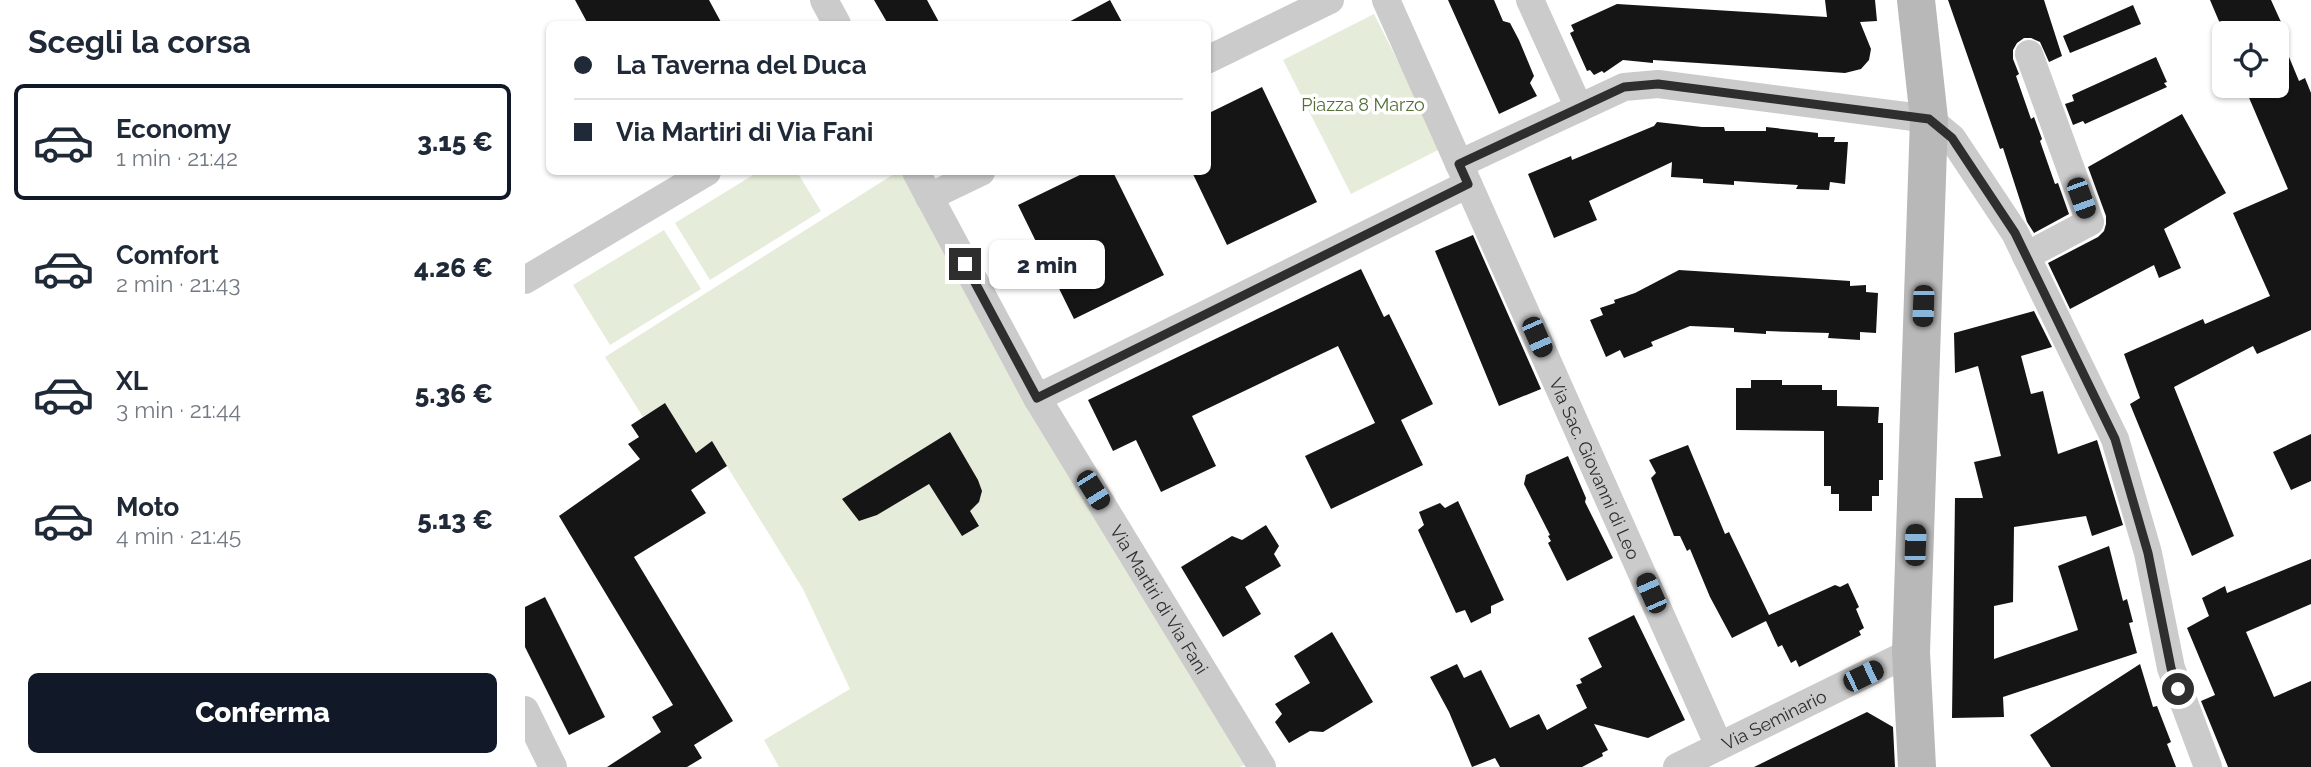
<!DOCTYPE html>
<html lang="it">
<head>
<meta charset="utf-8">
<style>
	:root { --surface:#fff; --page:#f2f2f3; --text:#1f2937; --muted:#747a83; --line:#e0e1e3; --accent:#111827 }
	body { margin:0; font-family:Raleway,sans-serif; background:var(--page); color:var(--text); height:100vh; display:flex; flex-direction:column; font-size:26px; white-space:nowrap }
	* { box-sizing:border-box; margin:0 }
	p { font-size:23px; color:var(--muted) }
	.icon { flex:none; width:38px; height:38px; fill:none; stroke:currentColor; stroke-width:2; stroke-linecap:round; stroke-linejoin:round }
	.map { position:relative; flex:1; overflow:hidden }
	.drawer { display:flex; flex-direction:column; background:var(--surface); width:525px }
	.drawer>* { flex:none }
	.top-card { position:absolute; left:21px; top:21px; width:665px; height:154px; border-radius:10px; box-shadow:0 2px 5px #0004; display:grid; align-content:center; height:154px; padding:0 28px; background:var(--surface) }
	.tools { position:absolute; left:1687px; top:21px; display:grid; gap:14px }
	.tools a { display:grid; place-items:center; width:77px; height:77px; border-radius:10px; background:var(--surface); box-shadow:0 2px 5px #0004; font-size:35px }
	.end { position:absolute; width:32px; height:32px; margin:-16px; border:9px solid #2e2e2e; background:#fff; box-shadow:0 0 0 4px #fff }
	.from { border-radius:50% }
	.bubble { position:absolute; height:49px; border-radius:10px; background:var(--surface); box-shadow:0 2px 5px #0004; font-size:23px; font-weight:800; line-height:49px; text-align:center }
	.car { position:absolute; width:21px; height:42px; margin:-21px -10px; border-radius:9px; box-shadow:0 0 5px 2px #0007; background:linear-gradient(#222 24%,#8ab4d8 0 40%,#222 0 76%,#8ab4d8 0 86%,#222 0) }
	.top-card b { display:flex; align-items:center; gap:24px; height:66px; font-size:26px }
	.top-card b+b { border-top:2px solid var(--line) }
	.top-card i { width:18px; height:18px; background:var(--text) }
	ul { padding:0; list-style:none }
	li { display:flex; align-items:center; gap:21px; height:116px; margin:0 14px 10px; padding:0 14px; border:4px solid transparent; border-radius:10px }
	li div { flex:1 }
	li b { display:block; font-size:26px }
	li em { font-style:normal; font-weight:800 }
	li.on { border-color:var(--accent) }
	li>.icon { width:63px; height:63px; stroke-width:1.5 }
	h2 { padding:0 28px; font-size:32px; line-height:84px }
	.button { display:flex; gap:14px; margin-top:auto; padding:14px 28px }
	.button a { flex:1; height:80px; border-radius:10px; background:var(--accent); color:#fff; font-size:28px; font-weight:800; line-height:80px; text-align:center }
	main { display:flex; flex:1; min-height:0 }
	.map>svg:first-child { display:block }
	.green { fill:#e5edda }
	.building { fill:#151515 }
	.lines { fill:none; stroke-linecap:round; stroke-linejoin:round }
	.street { stroke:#cbcbcb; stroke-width:28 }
	.secondary { stroke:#b8b8b8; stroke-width:38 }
	.route { stroke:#2e2e2e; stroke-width:9 }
	.labels { text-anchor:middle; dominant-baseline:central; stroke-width:7; stroke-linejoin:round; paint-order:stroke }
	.park-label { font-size:18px; fill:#546e38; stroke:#fff }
	.street-label { font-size:18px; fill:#2e2e2e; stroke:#fff }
</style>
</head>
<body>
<main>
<section class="drawer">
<h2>Scegli la corsa</h2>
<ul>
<li class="on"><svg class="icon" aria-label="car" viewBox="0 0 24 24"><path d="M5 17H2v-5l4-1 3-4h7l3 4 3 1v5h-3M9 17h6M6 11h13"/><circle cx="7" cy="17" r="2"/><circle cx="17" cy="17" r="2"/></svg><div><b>Economy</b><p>1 min · 21:42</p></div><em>3.15 €</em></li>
<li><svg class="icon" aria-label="car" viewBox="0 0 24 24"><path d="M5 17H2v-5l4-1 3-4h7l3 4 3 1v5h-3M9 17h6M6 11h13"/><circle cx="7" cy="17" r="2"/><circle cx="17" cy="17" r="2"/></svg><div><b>Comfort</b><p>2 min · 21:43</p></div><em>4.26 €</em></li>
<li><svg class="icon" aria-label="car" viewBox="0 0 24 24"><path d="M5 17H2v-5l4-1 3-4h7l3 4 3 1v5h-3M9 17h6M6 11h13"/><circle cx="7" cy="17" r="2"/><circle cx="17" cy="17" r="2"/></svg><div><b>XL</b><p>3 min · 21:44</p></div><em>5.36 €</em></li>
<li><svg class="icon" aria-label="car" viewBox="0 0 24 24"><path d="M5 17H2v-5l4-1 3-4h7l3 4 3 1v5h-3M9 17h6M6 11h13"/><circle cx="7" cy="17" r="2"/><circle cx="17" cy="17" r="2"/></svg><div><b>Moto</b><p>4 min · 21:45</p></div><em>5.13 €</em></li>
</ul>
<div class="button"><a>Conferma</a></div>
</section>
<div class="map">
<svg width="1786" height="767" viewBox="0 0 1786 767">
	<rect width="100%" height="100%" fill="#fff"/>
	<path class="green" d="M 849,14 L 917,148 L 826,194 L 758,60 Z
		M 233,172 L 272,172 L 296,211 L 185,280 L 150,223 Z
		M 372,172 L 391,172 L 730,760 L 715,767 L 254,767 L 239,740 L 325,689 L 278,589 L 187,442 L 171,453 L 140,403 L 118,417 L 80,357 Z
		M 139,230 L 176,289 L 85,345 L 48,285 Z"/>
	<path class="building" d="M 50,0 L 184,0 L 197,24 L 63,24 Z
		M 349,0 L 402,0 L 415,24 L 363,24 Z
		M 585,0 L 598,24 L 540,24 Z
		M 923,0 L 969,0 L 978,21 L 985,23 L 994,40 L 1009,76 L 1005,83 L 1012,96 L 974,114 Z
		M 1300,0 L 1350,0 L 1352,21 L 1335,22 L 1346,49 L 1344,60 L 1336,69 L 1320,73 L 1128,60 L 1128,63 L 1098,60 L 1079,73 L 1077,71 L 1069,75 L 1065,70 L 1062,71 L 1045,33 L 1049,31 L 1046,25 L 1092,4 L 1302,17 Z
		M 1423,0 L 1519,0 L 1537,56 L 1524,62 L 1515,42 L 1506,38 L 1499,38 L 1492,43 L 1488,50 L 1488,59 L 1494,74 L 1491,76 L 1506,119 L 1509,117 L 1517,139 L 1515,141 L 1530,184 L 1533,183 L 1544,214 L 1509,233 L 1502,222 L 1478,148 L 1475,149 Z
		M 1685,0 L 1746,0 L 1761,33 L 1754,33 L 1774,81 L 1780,78 L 1786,93 L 1786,330 L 1732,354 L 1728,346 L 1649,387 L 1709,536 L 1667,556 L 1605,404 L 1615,398 L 1599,354 L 1678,319 L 1680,324 L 1745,296 L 1708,213 L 1763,189 L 1719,86 L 1752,86 L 1752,33 L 1699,33 Z
		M 1608,5 L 1616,24 L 1545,53 L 1538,36 Z
		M 1631,57 L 1642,82 L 1639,83 L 1642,87 L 1560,124 L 1558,121 L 1548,125 L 1540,104 L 1549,101 L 1547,95 Z
		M 737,87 L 792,202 L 702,245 L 667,172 L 682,172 L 682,114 Z
		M 1657,114 L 1701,193 L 1639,229 L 1656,268 L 1634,278 L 1629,265 L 1545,309 L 1523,263 L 1573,237 L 1579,231 L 1581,224 L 1581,216 L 1563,167 Z
		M 1132,122 L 1177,127 L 1199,127 L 1200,131 L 1241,131 L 1241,127 L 1293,133 L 1293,137 L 1310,137 L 1309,142 L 1323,142 L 1320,184 L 1305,182 L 1304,190 L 1271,189 L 1273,185 L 1209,181 L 1209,185 L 1178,183 L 1178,179 L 1146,177 L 1147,162 L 1064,201 L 1072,220 L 1029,238 L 1003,174 L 1046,156 L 1047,160 L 1129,126 Z
		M 561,172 L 588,172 L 639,275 L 549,319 L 493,205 Z
		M 948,235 L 1016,389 L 974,406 L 910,251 Z
		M 836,269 L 859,317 L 864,314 L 908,404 L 876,420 L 898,465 L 806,509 L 780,456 L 850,423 L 813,346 L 667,416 L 691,466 L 636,492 L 611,440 L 588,451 L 563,400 Z
		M 1154,270 L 1325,281 L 1325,286 L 1341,285 L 1341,292 L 1353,293 L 1351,333 L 1335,332 L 1335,340 L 1303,338 L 1304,333 L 1241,331 L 1241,334 L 1209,332 L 1209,328 L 1165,326 L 1126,342 L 1128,346 L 1099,358 L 1095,350 L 1081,357 L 1065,320 L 1078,315 L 1075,308 L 1090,303 L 1089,300 L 1110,293 Z
		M 1509,311 L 1527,347 L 1496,356 L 1506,394 L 1518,391 L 1533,454 L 1572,440 L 1598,525 L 1567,536 L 1561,516 L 1489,527 L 1488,602 L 1469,606 L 1469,659 L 1553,630 L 1533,566 L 1584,546 L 1598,601 L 1602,599 L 1608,622 L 1604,623 L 1612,653 L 1478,697 L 1479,717 L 1427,718 L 1430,498 L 1458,498 L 1449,462 L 1476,456 L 1453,366 L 1430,373 L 1429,333 Z
		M 1226,380 L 1257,380 L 1257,385 L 1297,385 L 1297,390 L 1312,390 L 1312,406 L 1354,407 L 1353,423 L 1358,423 L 1358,480 L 1354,480 L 1354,496 L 1347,496 L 1347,511 L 1314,511 L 1314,494 L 1306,494 L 1306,486 L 1299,486 L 1299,431 L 1211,430 L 1211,388 L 1226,388 Z
		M 140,403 L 171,453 L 187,441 L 202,466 L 166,490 L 181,513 L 109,557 L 208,721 L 169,745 L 177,758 L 162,767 L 82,767 L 136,732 L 127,717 L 148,705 L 34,516 L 115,459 L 103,444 L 114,437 L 106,425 Z
		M 425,432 L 453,480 L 457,491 L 454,502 L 445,511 L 454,526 L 437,536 L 404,484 L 352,515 L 334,521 L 317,499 Z
		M 1786,434 L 1786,481 L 1766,490 L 1748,452 Z
		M 1163,445 L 1200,534 L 1204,532 L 1244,615 L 1310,585 L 1315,587 L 1323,583 L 1334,607 L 1331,609 L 1339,628 L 1334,631 L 1336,635 L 1274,667 L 1271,660 L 1266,663 L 1257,645 L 1253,647 L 1241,621 L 1207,638 L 1185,597 L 1165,549 L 1162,551 L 1155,536 L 1149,536 L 1126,478 L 1131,473 L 1124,460 Z
		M 1043,456 L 1061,498 L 1060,502 L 1088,558 L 1042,581 L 1023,543 L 1026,541 L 1023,536 L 1025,535 L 999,484 L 1001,475 Z
		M 933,501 L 979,600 L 966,606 L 966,613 L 946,623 L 940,610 L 931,613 L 893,530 L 899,525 L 894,512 L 915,503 L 920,508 Z
		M 741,525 L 754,546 L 749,554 L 756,566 L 720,587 L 736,614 L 698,637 L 656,567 L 707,536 L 717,540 Z
		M 1786,559 L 1786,604 L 1721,632 L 1749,697 L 1786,681 L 1786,767 L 1703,767 L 1676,701 L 1690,695 L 1662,628 L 1684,616 L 1677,598 L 1700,586 L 1702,593 Z
		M 20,597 L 80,717 L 44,735 L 0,647 L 0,607 Z
		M 1109,615 L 1160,720 L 1123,738 L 1069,724 L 1083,750 L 1077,753 L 1078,756 L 1057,767 L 975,767 L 970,758 L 947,767 L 924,712 L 905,677 L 932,664 L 939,678 L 956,670 L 985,728 L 1014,714 L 1022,730 L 1062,708 L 1051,685 L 1057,683 L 1055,679 L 1077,667 L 1063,638 Z
		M 807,632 L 848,702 L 798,732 L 785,731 L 764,743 L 750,722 L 757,714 L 750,704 L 785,683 L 769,656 Z
		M 1615,664 L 1628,707 L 1632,706 L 1646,742 L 1642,744 L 1651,767 L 1526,767 L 1505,735 Z
		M 1342,712 L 1368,727 L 1370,767 L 1229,767 Z"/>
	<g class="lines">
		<g class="street">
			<path d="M 299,0 L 312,24"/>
			<path id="s1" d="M 861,0 L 1194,746"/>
			<path d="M 1005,0 L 1054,108"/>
			<path d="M 682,60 L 805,0"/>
			<path d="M 934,164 L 1099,87 L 1133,84 L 1404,119 L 1427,138 L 1490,233 L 1590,439 L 1623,553 L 1646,668 L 1683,767"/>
			<path id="s2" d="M 391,172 L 512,398 L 737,767"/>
			<path d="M 404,197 L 456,172"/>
			<path d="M 1501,256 L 1565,222 L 1504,54"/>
			<path d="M 0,280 L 182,172"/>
			<path d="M 512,398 L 943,184"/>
			<path d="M 0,710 L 28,767"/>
			<path id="s3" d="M 1152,767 L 1386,652"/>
		</g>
		<path class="secondary" d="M 1391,0 L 1404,119 L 1386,652 L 1392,767"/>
	</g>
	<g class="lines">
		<path class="route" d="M 440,264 L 512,398 L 943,184 L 934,164 L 1099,87 L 1133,84 L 1404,119 L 1427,138 L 1490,233 L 1590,439 L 1623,553 L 1646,668 L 1653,689"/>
	</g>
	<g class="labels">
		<g class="park-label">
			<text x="838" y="104">Piazza 8 Marzo</text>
		</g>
		<g class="street-label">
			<text stroke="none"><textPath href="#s1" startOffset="513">Via Sac. Giovanni di Leo</textPath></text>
			<text stroke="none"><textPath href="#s2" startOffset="492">Via Martiri di Via Fani</textPath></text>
			<text stroke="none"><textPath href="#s3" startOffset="108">Via Seminario</textPath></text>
		</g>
	</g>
</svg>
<div class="tools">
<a><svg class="icon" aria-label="locate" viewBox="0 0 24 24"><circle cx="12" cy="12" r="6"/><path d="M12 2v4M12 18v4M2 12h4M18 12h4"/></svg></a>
</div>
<i class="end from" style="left:1653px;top:689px"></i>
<i class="end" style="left:440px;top:264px"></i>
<div class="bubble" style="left:464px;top:240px;width:116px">2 min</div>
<i class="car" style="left:1556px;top:198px;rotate:160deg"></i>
<i class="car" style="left:1398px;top:306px;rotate:182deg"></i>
<i class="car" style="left:1012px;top:337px;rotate:156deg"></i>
<i class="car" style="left:568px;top:490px;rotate:148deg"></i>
<i class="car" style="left:1390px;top:545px;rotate:2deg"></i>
<i class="car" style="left:1126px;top:593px;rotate:336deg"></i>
<i class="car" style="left:1338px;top:676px;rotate:64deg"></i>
<div class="top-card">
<b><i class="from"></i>La Taverna del Duca</b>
<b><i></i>Via Martiri di Via Fani</b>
</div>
</div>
</main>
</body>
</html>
